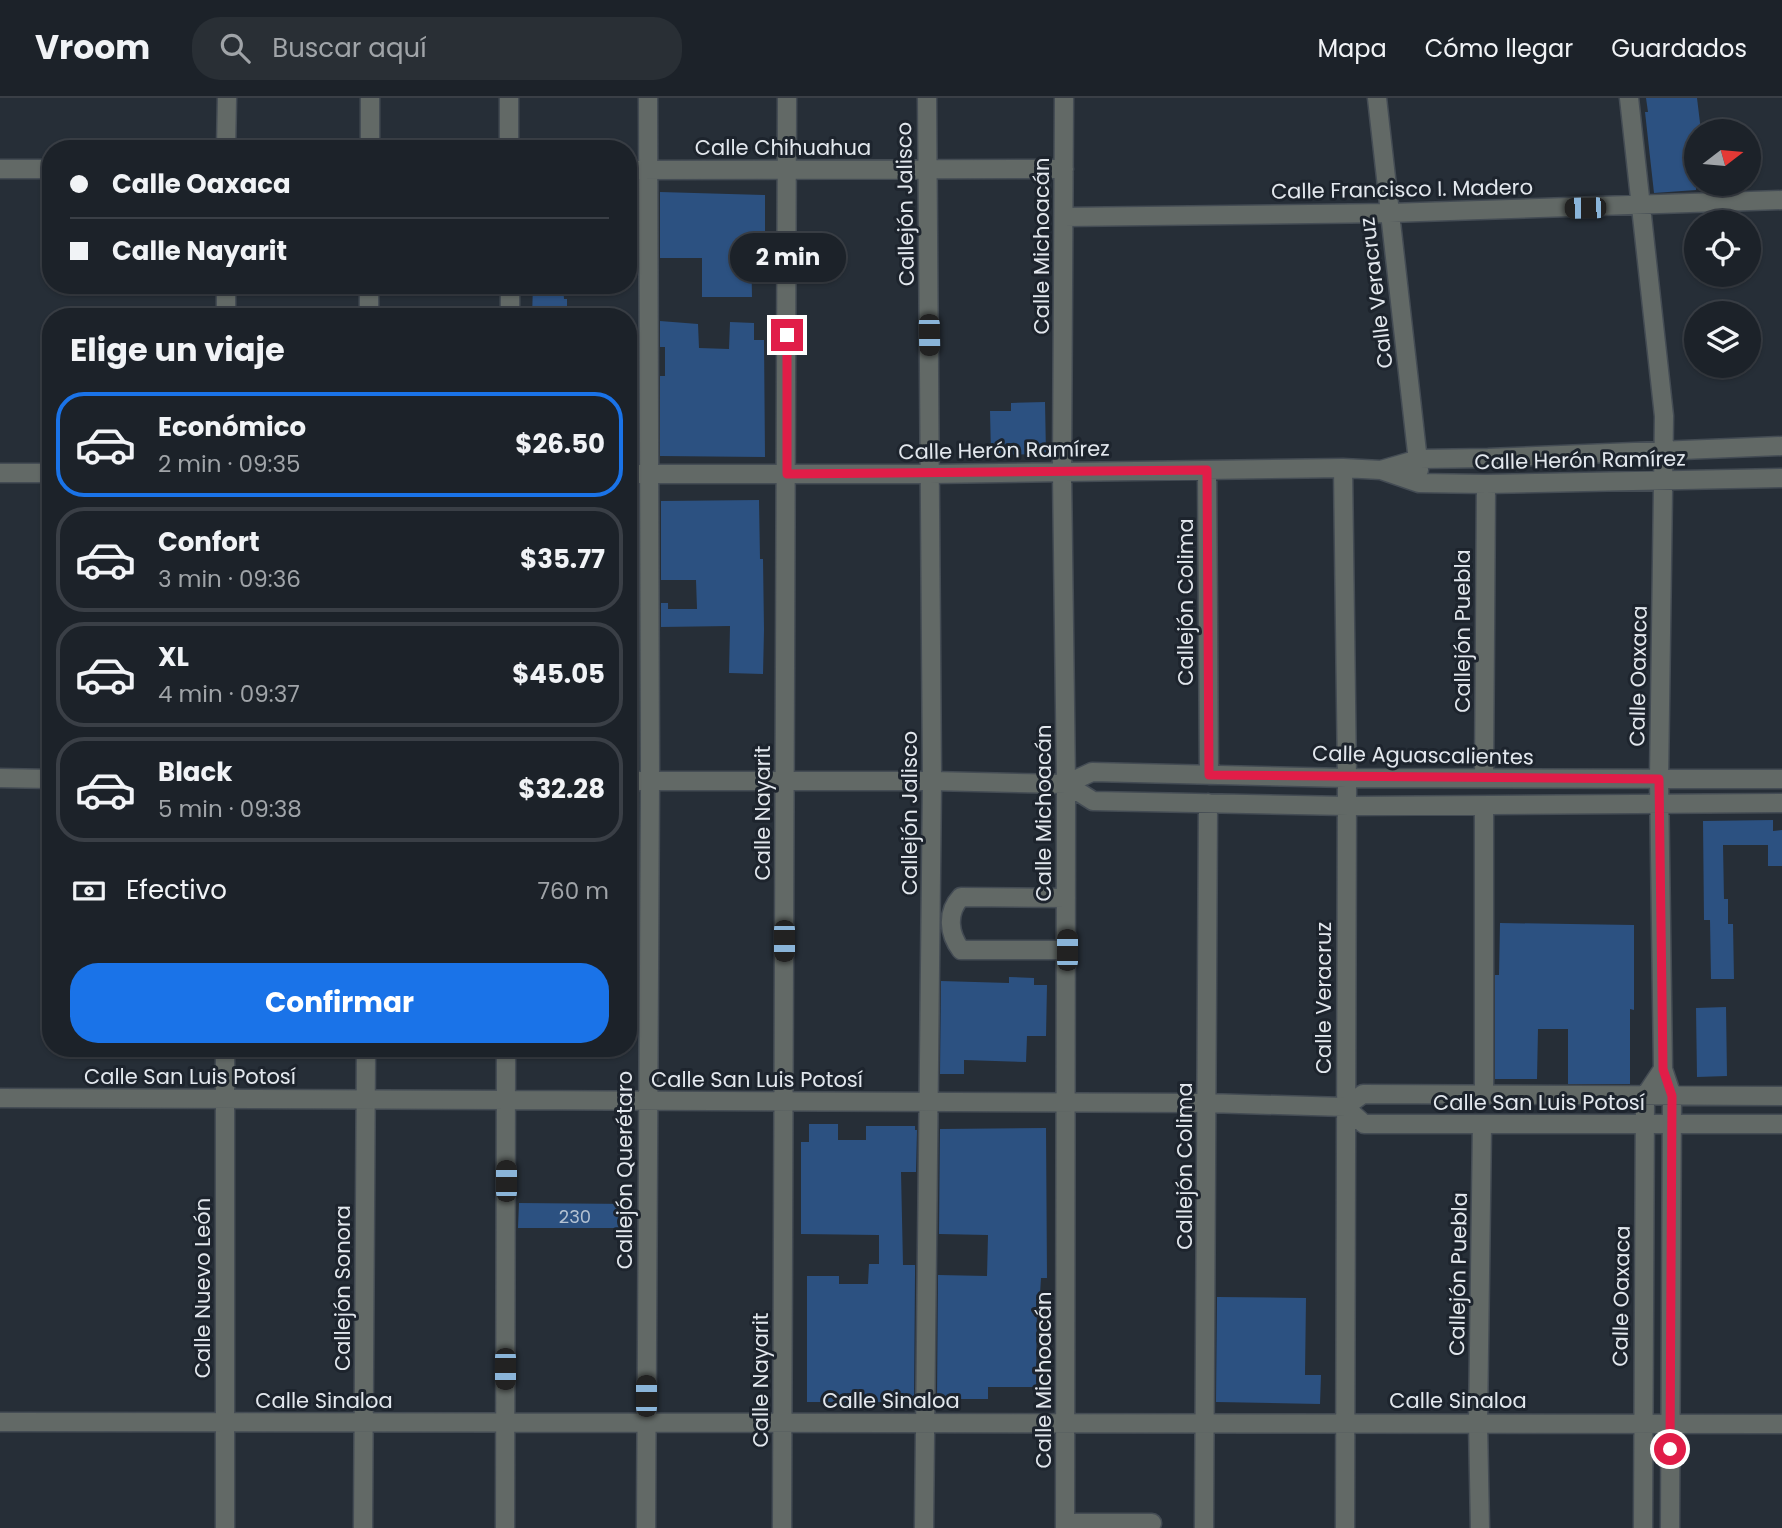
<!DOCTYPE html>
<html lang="es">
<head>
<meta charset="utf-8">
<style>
	:root { --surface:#1c2229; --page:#292f35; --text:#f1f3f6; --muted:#a0a4a8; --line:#3a3f46; --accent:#1a73e8 }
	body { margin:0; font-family:Poppins,sans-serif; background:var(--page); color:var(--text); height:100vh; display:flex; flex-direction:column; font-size:26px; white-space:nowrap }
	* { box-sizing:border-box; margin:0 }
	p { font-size:23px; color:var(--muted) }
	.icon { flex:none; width:38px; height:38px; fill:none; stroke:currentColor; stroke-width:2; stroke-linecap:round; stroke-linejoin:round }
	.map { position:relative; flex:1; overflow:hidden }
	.panel { position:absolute; left:42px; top:210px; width:595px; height:749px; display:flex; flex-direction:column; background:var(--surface); border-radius:28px; box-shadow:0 2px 5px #0004,0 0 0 2px var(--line) }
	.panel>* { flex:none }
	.banner { position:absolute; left:42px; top:42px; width:595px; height:154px; border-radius:28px; box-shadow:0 2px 5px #0004,0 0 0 2px var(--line); display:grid; align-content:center; height:154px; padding:0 28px; background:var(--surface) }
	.needle { width:46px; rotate:74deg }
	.tools { position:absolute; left:1684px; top:21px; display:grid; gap:14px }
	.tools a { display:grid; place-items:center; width:77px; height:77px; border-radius:50%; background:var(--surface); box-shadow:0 2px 5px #0004,0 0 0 2px var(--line); font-size:35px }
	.end { position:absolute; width:32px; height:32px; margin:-16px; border:9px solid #e11d48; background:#fff; box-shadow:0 0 0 4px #fff }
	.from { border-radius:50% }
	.bubble { position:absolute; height:49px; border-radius:24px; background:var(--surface); box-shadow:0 2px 5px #0004,0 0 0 2px var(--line); font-size:23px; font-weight:700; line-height:49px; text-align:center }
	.car { position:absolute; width:21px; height:42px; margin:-21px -10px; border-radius:9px; box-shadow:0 0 5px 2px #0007; background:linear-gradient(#222 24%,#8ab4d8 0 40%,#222 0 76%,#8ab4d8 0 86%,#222 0) }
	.banner b { display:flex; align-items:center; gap:24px; height:66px; font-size:26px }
	.banner b+b { border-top:2px solid var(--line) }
	.banner i { width:18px; height:18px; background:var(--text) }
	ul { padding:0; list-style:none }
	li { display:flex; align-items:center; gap:21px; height:105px; margin:0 14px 10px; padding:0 14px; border:4px solid var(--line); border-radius:28px }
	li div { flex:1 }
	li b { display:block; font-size:26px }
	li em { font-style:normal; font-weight:700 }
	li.current { border-color:var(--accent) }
	li>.icon { width:63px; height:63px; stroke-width:1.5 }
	h2 { padding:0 28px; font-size:32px; line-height:84px }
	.pay { display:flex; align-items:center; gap:18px; height:77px; padding:0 28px; font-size:26px }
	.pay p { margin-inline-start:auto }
	.button { display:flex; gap:14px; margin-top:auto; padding:14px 28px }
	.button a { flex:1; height:80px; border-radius:28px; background:var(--accent); color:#fff; font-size:28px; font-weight:700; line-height:80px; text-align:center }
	header { display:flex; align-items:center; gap:42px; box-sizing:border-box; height:98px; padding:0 35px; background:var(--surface); border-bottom:2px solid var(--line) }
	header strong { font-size:33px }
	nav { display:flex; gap:38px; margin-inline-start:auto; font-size:24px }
	.search { width:490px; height:63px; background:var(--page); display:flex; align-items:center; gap:18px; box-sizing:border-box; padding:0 24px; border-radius:28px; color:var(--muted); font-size:26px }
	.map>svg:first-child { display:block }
	.building { fill:#2c5181 }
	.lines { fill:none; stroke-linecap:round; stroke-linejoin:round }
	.minor-casing { stroke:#444c54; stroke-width:21 }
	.minor { stroke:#626966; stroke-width:18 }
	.route { stroke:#e11d48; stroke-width:9 }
	.labels { text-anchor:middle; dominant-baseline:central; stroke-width:6; stroke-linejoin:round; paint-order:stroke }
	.number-label { font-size:18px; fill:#b4c2d2 }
	.street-label { font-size:21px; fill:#e2e7ed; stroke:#1d242d }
</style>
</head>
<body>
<header>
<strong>Vroom</strong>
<div class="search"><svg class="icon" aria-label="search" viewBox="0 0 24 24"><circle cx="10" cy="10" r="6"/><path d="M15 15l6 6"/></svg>Buscar aquí</div>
<nav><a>Mapa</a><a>Cómo llegar</a><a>Guardados</a></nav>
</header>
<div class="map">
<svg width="1782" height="1430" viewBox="0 0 1782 1430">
	<rect width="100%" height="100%" fill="#262e37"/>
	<path class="building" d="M 1646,0 L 1697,0 L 1701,33 L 1696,33 L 1696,92 L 1654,95 L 1645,14 L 1648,14 Z
		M 660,94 L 765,97 L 765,147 L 751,146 L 752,199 L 702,199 L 702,160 L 660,160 Z
		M 533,187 L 563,187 L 564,201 L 567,201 L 567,219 L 532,219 Z
		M 660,223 L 698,226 L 699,250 L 729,251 L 730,224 L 754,225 L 754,242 L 764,242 L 765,359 L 660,358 L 660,278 L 665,278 L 665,249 L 660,249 Z
		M 628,278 L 637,278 L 638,356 L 628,356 Z
		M 1045,304 L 1046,356 L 991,357 L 990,313 L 1011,313 L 1011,305 Z
		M 759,402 L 760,461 L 763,461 L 764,532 L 763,576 L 729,575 L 730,528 L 661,529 L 661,505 L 668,505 L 668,511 L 697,511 L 696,482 L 661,482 L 661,403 Z
		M 1773,722 L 1773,733 L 1782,732 L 1782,768 L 1768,768 L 1768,747 L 1723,747 L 1724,801 L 1728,801 L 1728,826 L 1733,826 L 1734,881 L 1711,881 L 1710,822 L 1704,822 L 1703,723 Z
		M 1500,825 L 1634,827 L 1634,912 L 1630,911 L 1630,986 L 1568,986 L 1568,931 L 1538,931 L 1537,981 L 1495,981 L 1495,877 L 1499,877 Z
		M 1009,879 L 1034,880 L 1034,887 L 1047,887 L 1046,938 L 1027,938 L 1026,964 L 964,962 L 964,976 L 940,976 L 941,883 L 1009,885 Z
		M 1726,909 L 1727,978 L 1697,979 L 1696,910 Z
		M 809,1026 L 838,1026 L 838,1042 L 866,1042 L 866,1028 L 915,1028 L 915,1032 L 917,1032 L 916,1074 L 901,1074 L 903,1167 L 915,1167 L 915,1177 L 914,1304 L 807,1304 L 807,1178 L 839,1178 L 839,1186 L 868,1186 L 869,1166 L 879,1166 L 879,1137 L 801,1136 L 801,1044 L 809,1044 Z
		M 1046,1030 L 1047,1180 L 1041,1180 L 1040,1196 L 1037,1196 L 1036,1289 L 988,1289 L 988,1301 L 937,1301 L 938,1177 L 987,1178 L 988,1137 L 939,1136 L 940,1031 Z
		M 519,1105 L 632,1106 L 632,1130 L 518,1130 Z
		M 1217,1199 L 1306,1200 L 1305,1277 L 1321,1277 L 1320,1306 L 1216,1304 Z"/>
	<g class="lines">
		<g class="minor-casing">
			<path id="minor" d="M 509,0 L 509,51
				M 1064,0 L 1062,375 L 1066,686 L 1065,1430
				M 1377,0 L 1419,372
				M 1629,0 L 1664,318 L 1659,681 L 1663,971 L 1672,998 L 1670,1430
				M 226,51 L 227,0
				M 370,51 L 370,0
				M 0,71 L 51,71
				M 628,72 L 1064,71
				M 1064,119 L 1390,115 L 1782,102
				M 510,187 L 510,219
				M 226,219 L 226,187
				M 369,219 L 369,187
				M 1343,370 L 1347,680 L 1345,1430
				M 1207,372 L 1209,677
				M 1381,372 L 1419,361 L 1488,360 L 1782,348
				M 0,375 L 51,375
				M 628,376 L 931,376 L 1343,370 L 1381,372 L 1419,385 L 1486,386 L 1782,380
				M 0,680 L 51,681
				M 1484,680 L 1486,386
				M 628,683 L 932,683 L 1066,686 L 1092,674 L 1347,680 L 1782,681
				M 1066,686 L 1093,703 L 1347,708 L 1782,705
				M 1066,800 L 961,799 C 946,815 949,836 961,852 L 1067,852
				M 225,950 L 225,1430
				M 1484,997 L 1484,708
				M 0,1000 L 1207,1005 L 1345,1009 L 1363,996 L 1782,998
				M 1345,1009 L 1364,1026 L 1782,1026
				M 0,1324 L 1782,1326
				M 1065,1425 L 1152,1425
				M 363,1430 L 366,950
				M 505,1430 L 506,950
				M 646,1430 L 650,683 L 648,0
				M 782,1430 L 787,0
				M 924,1430 L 932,683 L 927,0
				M 1204,1430 L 1208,705
				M 1480,1430 L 1478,1325 L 1482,1027
				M 1643,1430 L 1645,998 L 1663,971"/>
		</g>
		<use href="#minor" class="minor"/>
	</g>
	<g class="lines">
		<path class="route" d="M 787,237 L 787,376 L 1207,372 L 1209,677 L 1659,681 L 1663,971 L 1672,998 L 1670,1351"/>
	</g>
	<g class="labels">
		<g class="number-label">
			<text x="575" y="1118">230</text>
		</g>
		<g class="street-label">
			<text x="783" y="49">Calle Chihuahua</text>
			<text transform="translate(1402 91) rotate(-1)">Calle Francisco I. Madero</text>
			<text transform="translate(905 106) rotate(-91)">Callejón Jalisco</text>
			<text transform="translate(1041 148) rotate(-90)">Calle Michoacán</text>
			<text transform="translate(1376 195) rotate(-97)">Calle Veracruz</text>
			<text transform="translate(1004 352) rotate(-1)">Calle Herón Ramírez</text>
			<text transform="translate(1580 362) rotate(-1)">Calle Herón Ramírez</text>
			<text transform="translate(1185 504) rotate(-90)">Callejón Colima</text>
			<text transform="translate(1462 533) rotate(-90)">Callejón Puebla</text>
			<text transform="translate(1638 578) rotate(-89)">Calle Oaxaca</text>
			<text transform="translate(1423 657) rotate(1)">Calle Aguascalientes</text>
			<text transform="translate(762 715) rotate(-90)">Calle Nayarit</text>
			<text transform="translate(909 715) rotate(-90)">Callejón Jalisco</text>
			<text transform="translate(1043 715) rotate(-90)">Calle Michoacán</text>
			<text transform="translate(1323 900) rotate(-90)">Calle Veracruz</text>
			<text x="190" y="978">Calle San Luis Potosí</text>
			<text x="757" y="981">Calle San Luis Potosí</text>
			<text x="1539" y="1004">Calle San Luis Potosí</text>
			<text transform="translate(1184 1068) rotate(-90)">Callejón Colima</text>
			<text transform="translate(624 1072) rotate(-90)">Callejón Querétaro</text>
			<text transform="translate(1458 1176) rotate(-89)">Callejón Puebla</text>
			<text transform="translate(202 1190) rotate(-90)">Calle Nuevo León</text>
			<text transform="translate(342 1190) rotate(-90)">Callejón Sonora</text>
			<text transform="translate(1621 1198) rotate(-89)">Calle Oaxaca</text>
			<text transform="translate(760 1282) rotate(-90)">Calle Nayarit</text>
			<text transform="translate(1043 1282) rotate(-90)">Calle Michoacán</text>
			<text x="324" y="1302">Calle Sinaloa</text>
			<text x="891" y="1302">Calle Sinaloa</text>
			<text x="1458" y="1302">Calle Sinaloa</text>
		</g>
	</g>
</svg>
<div class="tools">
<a><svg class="needle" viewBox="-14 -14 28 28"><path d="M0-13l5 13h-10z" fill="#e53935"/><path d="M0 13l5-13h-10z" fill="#a0a4a8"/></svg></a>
<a><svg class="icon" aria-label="locate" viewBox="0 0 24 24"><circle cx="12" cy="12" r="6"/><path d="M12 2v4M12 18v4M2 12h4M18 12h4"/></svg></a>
<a><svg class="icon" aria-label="layers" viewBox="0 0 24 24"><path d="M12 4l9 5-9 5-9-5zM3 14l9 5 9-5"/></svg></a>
</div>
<i class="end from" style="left:1670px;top:1351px"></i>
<i class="end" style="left:787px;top:237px"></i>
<div class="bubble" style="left:730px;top:135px;width:116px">2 min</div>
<i class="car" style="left:1585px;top:110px;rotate:269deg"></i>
<i class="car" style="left:929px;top:237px;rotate:179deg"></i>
<i class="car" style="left:784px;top:843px;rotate:180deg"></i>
<i class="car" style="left:1067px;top:852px;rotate:0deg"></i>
<i class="car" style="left:506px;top:1083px;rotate:0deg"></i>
<i class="car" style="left:505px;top:1271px;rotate:180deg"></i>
<i class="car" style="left:646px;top:1298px;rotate:0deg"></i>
<div class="banner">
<b><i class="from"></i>Calle Oaxaca</b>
<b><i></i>Calle Nayarit</b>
</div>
<section class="panel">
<h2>Elige un viaje</h2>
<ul>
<li class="current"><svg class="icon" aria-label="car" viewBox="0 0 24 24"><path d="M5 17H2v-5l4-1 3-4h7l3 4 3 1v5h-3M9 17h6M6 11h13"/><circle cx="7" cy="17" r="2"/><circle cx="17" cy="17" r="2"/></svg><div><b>Económico</b><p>2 min · 09:35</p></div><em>$26.50</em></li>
<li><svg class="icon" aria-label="car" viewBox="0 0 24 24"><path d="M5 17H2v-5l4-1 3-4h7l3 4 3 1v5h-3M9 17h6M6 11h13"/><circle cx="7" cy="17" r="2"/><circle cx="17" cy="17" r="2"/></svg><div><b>Confort</b><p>3 min · 09:36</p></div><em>$35.77</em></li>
<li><svg class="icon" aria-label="car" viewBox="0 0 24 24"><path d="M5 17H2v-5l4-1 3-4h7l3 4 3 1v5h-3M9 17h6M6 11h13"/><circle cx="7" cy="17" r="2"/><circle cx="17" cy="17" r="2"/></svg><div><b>XL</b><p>4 min · 09:37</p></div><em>$45.05</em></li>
<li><svg class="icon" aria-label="car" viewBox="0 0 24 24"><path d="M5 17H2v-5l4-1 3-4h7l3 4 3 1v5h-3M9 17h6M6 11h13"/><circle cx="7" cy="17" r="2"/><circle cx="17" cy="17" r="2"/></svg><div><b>Black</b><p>5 min · 09:38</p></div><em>$32.28</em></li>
</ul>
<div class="pay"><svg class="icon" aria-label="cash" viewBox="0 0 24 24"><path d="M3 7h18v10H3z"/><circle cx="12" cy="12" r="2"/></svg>Efectivo<p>760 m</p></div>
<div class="button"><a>Confirmar</a></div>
</section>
</div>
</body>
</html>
